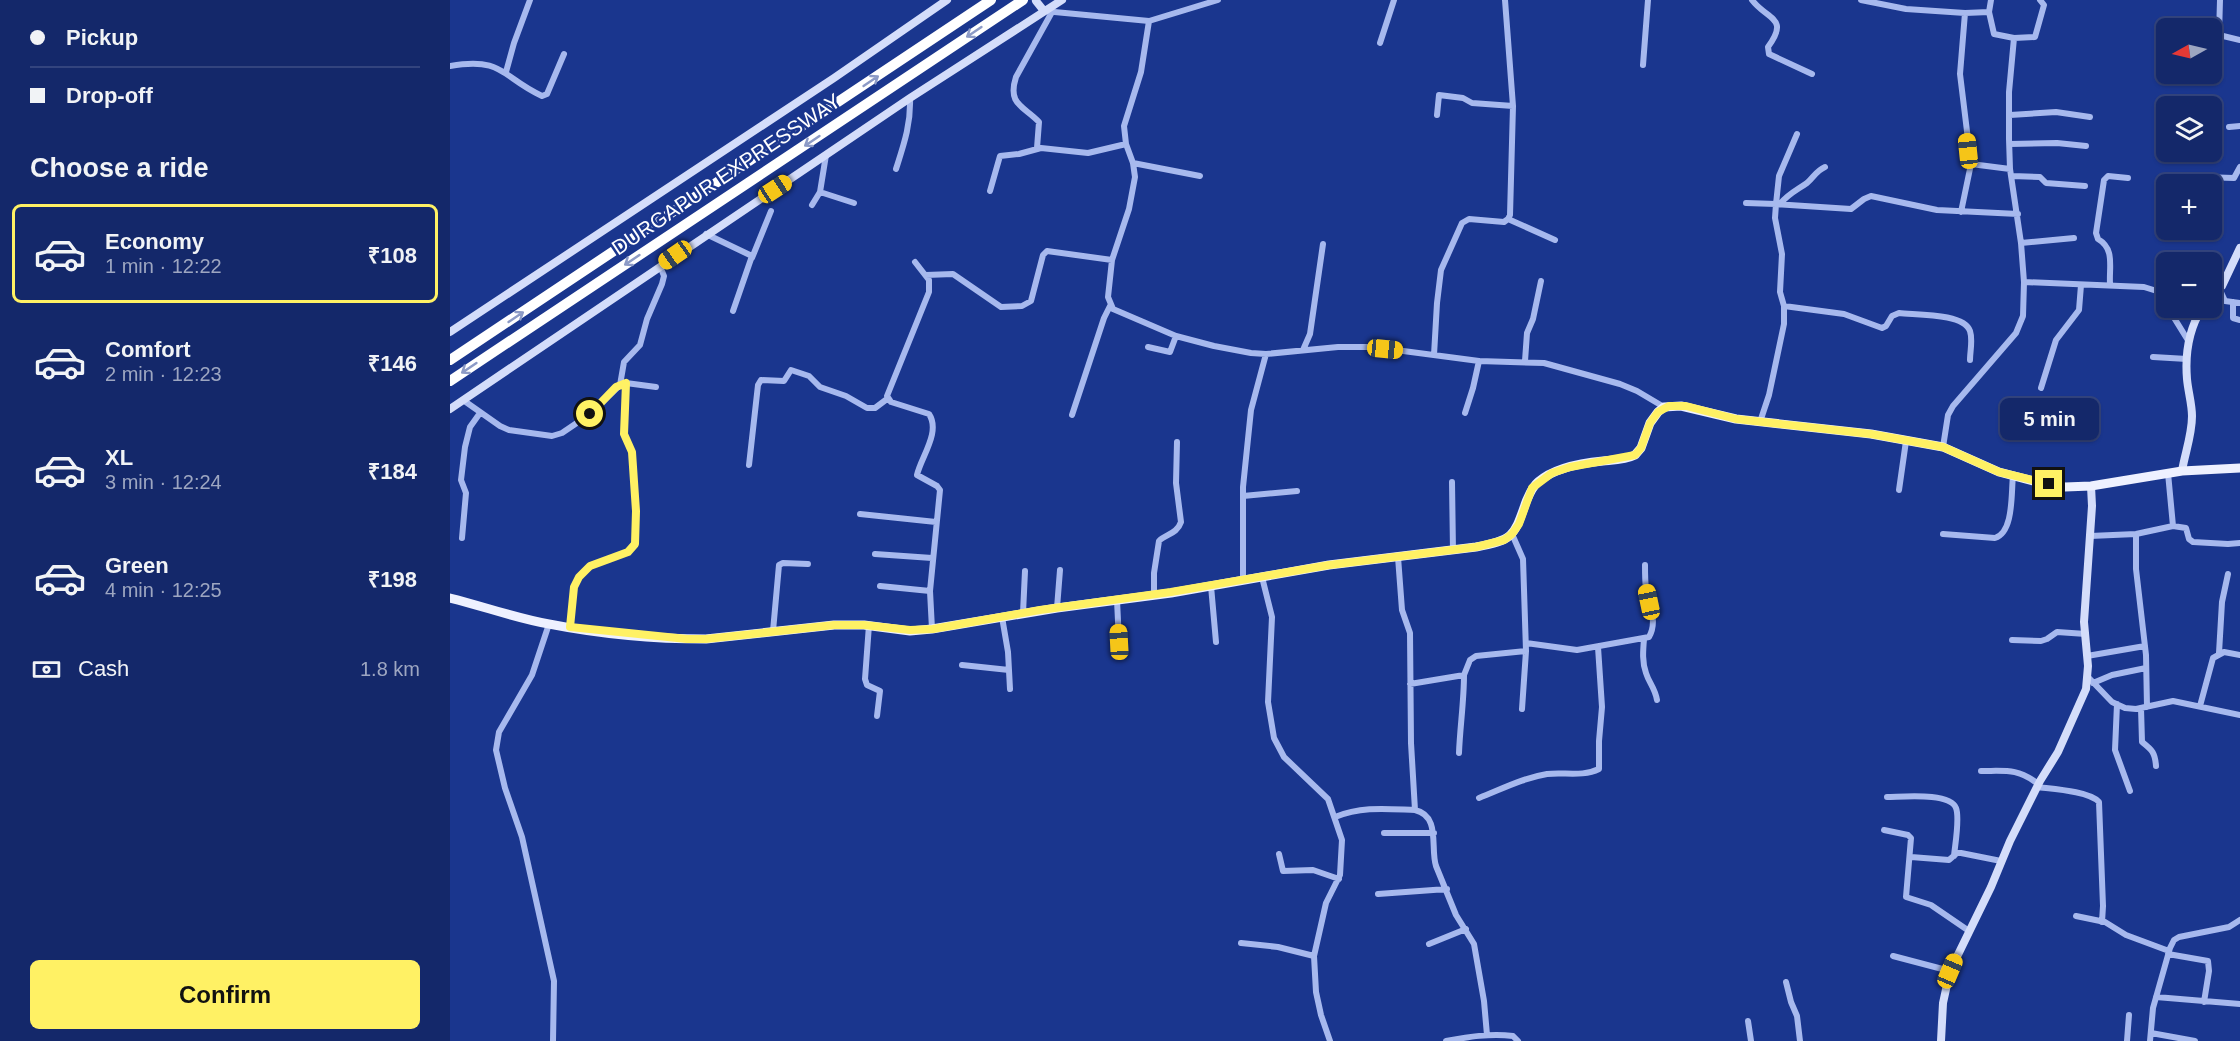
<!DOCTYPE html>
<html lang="en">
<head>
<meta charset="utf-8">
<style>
	:root { --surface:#14286a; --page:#213472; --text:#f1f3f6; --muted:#9da6c1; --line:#33447e; --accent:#fff164 }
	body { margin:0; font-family:Arial,sans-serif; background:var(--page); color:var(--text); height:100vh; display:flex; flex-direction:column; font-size:22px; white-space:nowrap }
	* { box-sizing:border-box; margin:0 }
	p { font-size:20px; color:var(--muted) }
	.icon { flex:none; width:33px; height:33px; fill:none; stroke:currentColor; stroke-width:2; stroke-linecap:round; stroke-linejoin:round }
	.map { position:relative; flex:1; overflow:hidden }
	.side { display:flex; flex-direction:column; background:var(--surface); width:450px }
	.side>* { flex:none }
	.top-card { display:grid; align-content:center; height:132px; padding:0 30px; background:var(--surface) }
	.needle { width:39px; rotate:262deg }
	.controls { position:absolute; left:1706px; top:18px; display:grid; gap:12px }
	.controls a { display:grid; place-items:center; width:66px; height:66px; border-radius:9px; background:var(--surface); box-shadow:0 2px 4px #0004,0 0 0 2px var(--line); font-size:30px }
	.end { position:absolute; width:27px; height:27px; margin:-14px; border:8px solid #fff164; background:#111; box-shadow:0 0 0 3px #111 }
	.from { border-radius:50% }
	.bubble { position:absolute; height:42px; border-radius:9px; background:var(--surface); box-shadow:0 2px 4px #0004,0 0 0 2px var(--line); font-size:20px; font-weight:600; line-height:42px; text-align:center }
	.car { position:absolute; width:18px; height:36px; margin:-18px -9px; border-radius:8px; box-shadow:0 0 4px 2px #0007; background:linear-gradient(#f5c518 24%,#345 0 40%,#f5c518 0 76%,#345 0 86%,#f5c518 0) }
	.top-card b { display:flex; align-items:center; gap:21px; height:57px; font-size:22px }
	.top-card b+b { border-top:2px solid var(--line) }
	.top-card i { width:15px; height:15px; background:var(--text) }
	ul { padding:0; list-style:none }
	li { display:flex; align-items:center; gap:18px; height:99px; margin:0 12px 9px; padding:0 18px; border:3px solid transparent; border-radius:9px }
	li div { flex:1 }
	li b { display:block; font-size:22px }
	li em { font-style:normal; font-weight:600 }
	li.current { border-color:var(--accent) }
	li>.icon { width:54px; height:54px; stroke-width:1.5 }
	h2 { padding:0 30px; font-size:27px; line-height:72px }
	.pay { display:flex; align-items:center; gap:15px; height:66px; padding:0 30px; font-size:22px }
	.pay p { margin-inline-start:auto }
	.action { display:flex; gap:12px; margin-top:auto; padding:12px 30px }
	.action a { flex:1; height:69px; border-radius:9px; background:var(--accent); color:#111; font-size:24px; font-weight:600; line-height:69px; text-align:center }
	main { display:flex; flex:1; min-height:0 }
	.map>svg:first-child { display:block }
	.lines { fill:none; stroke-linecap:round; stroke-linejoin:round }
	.street { stroke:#a7b9ee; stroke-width:6 }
	.secondary { stroke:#d4ddfa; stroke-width:8 }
	.primary { stroke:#eef1ff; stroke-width:9 }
	.highway { stroke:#fff; stroke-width:10 }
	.oneway { stroke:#8c9ac6 }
	.route { stroke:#fff164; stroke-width:8 }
	.labels { text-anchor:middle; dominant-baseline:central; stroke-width:5; stroke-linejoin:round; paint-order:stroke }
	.street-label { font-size:21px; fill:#fff; stroke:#1a368e }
</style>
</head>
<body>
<main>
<section class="side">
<div class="top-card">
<b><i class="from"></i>Pickup</b>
<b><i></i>Drop-off</b>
</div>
<h2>Choose a ride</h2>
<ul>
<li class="current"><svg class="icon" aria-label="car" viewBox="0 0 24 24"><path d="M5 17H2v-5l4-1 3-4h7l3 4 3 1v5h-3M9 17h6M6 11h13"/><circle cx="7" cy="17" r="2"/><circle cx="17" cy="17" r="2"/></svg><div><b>Economy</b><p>1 min · 12:22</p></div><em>₹108</em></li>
<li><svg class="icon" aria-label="car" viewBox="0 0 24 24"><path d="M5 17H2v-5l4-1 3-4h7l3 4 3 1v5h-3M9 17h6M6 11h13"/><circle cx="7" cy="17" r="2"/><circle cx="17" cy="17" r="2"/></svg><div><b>Comfort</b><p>2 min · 12:23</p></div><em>₹146</em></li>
<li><svg class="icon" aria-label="car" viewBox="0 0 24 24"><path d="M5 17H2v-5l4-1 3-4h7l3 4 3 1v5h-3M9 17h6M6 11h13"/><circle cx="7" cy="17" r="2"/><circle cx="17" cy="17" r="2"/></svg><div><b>XL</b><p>3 min · 12:24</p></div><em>₹184</em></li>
<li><svg class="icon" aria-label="car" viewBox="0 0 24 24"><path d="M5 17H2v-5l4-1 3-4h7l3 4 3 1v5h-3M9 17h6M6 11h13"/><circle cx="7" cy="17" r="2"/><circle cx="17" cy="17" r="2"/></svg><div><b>Green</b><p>4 min · 12:25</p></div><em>₹198</em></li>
</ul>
<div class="pay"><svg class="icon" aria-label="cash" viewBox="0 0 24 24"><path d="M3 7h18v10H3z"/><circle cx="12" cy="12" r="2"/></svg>Cash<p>1.8 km</p></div>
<div class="action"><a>Confirm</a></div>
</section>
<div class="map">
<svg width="1790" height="1041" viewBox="0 0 1790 1041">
	<rect width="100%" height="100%" fill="#1a368e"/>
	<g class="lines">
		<path class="street" d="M 1302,0 C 1317,20 1340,17 1318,47 L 1319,54 L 1362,74
			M 1411,0 L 1456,9 L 1515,13 L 1510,74 L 1521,164 L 1511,212
			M 1770,0 L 1769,35 L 1790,40
			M 594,11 L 699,21 L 768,0
			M 1515,13 L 1539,12 L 1541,0
			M 699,21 L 691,72 L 674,126 L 676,144 L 683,163 L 685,177 L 679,209 L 662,260 L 658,297 L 663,309 L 726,336 L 764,346 L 801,353 L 816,354 L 888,347 L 923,347 L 1029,361 L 1094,363 L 1170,384 L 1187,391 L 1214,407
			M 1564,38 L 1585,37 L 1594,5 L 1590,0
			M 930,43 L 944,0
			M 1193,65 L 1198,0
			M 0,66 C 54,57 51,77 92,96 L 97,94 L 114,54
			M 56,72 L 64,43 L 80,0
			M 987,115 L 989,95 L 1013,98 L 1022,103 L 1063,106
			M 1560,115 L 1606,112 L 1640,117
			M 1779,127 L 1790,126
			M 1560,144 L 1607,143 L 1636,146
			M 587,148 L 589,122 C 574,106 557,105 566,77 L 602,12
			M 683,163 L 750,176
			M 1521,164 L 1560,169
			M 446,169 C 454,144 461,124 460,98
			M 1562,176 L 1590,177 L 1596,183 L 1635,186
			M 1752,177 L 1784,178 L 1790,167
			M 540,191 L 550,156 L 569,154 L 591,148 L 638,153 L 676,144
			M 370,192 L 404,203
			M 1296,203 L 1326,204 L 1329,176 L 1347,134
			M 1330,204 C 1338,194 1347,190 1357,183 C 1364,177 1366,171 1375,167
			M 362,205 L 370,192 L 376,155
			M 1058,219 L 1105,240
			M 256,234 L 302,256 L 283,311
			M 1571,243 L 1624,238
			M 302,258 L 321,211
			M 465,262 L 479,280 L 479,292 L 437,396 L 441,402 L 479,414 C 491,432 471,457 467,475 L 487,486 L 490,490 L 480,591 L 482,629
			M 476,275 L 503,274 L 551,307 L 572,306 L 581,301 L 593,255 L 597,251 L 662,260
			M 1574,282 L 1694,287 L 1710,292 L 1716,304
			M 1660,284 C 1659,266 1665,249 1648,239 L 1646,233 L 1654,180 L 1658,176 L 1678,178
			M 1769,288 L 1775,301 L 1790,303
			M 1783,302 L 1783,318 L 1790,320
			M 1334,306 L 1394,314 L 1432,328 L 1436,326 L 1442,316 L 1449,313 C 1466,315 1514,313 1520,331 C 1523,340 1520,351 1520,360
			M 1718,308 L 1739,342
			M 698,347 L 720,352 L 726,336
			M 853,350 L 860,334 L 873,244
			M 984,355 L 987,303 L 991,270 L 1012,223 L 1019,219 L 1054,222 L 1058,219 L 1060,215 L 1063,106 L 1055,0
			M 1703,357 L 1737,359
			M 1075,361 L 1077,333 L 1083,319 L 1091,281
			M 170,385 L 174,362 L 190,345 L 197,319 L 212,284 L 214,276 L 210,266
			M 1591,388 L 1606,340 L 1629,310 L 1631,285
			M 13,400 L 50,426 L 59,430 L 102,436 L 112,433 L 140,414 L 170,385 L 176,383 L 206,387
			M 1015,413 L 1023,388 L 1029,361
			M 622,415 L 654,318 L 660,306
			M 1310,422 L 1319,395 L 1334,324 L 1334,306 L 1330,292 L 1332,254 L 1325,218 L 1326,204 L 1401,209 L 1414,199 L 1421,196 L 1487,210 L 1568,214
			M 1493,447 L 1498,415 L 1503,406 L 1566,333 L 1573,316 L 1574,282 L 1571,243 L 1560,169 L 1559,139 L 1559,92 L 1564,38 L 1544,34 L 1539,12
			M 299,465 L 308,385 L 311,380 L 334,381 L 341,370 L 359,376 L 370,387 L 396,396 L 417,408 L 425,408 L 437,399
			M 1002,482 L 1003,551
			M 1449,490 L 1456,441
			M 793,496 L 847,491
			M 410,514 L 486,522
			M 1723,526 L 1736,528 L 1739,539 L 1743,542 L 1778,544 L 1790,543
			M 1062,534 L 1073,559 L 1076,651 L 1072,709
			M 1493,534 L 1545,538 C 1564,532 1561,493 1563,476
			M 1686,534 L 1686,569 L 1696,655 L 1697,707
			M 1640,536 L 1686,534 L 1723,526 L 1718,473
			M 12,538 L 16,493 L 11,480 L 15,447 L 20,427 L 30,413
			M 425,554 L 482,558
			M 948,557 L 952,610 L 960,633 L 961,743 L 965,810
			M 812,577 L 822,617 L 818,702 L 824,738 L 834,757 L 878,799 L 892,840 L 890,875 L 876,903 L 864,956 L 866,992 L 871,1015 L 880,1041
			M 793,581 L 793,487 L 801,410 L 816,354
			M 430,586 L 480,591
			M 761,586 L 766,642
			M 704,595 L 704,573 L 709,541 C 716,534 727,534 731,522 L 726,483 L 727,442
			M 667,600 L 669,642
			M 607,608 L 610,570
			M 573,613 L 575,571
			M 552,617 L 558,652 L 560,689
			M 99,624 L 82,675 L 49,732 L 46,750 L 55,788 L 72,837 L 104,981 L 103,1041
			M 419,625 L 415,679 L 417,685 L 430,691 L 427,716
			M 120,627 L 124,587 L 129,577 L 140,566 L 178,552 L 185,544 L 186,511 L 182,452 L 174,434 L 176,383
			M 323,631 L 329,565 L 333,563 L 358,564
			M 1194,639 C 1193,651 1192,662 1196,673 C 1199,683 1205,688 1207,700
			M 1562,640 L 1591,641 L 1597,639 L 1607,632 L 1636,634
			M 1076,643 L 1127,650 L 1199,637 C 1208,622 1199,605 1196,589 C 1195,581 1195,573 1195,565
			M 1769,653 L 1772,602 L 1778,574
			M 1637,656 L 1695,646
			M 512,665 L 559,670
			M 1638,677 L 1662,702 L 1675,708 L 1686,709 L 1723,701 L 1790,715
			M 1643,683 L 1662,675 L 1696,668
			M 960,684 L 1014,675 L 1020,660 L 1026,656 L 1076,651
			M 1667,704 L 1665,750 L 1680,791
			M 1750,706 L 1763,658 L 1774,652 L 1790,655
			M 1691,708 L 1692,742 C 1702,750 1705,752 1706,766
			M 1009,753 C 1010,727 1014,701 1014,675
			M 1531,771 C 1555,771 1568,768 1588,784
			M 1587,787 C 1602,789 1639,791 1649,802 L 1653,906 L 1652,922
			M 1437,797 C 1452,797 1500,792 1506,808 C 1510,818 1505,845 1504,856
			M 1029,798 C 1052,789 1073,778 1097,774 C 1114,772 1133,777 1149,769 L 1149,741 L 1152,707 L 1148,647
			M 885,817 C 912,806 937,809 965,810 C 991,816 980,848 986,866 L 1006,915 L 1024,944 L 1034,1001 L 1037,1035
			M 1434,830 L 1458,835 L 1461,838 L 1456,897 L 1481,905 L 1519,931
			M 934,833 L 984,833
			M 829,854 L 833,871 L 863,870 L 889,879
			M 1461,857 L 1499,860 L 1507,853 L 1511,853 L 1551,861
			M 928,894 L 997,889
			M 1626,916 L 1655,922 L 1676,935 L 1719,951
			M 791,943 L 828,947 L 864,956
			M 979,944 L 1016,929
			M 1718,954 L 1758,961 L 1759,971 L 1754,1002
			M 1443,956 L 1500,971
			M 1336,982 L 1341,1002 L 1347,1016 L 1350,1041
			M 1706,997 L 1790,1004
			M 1298,1021 L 1301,1041
			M 1701,1033 L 1745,1041
			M 996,1041 C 1018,1037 1040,1033 1063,1036 L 1068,1041
			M 1677,1041 L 1679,1015
			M 1700,1041 L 1703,1008 L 1720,948 L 1724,940 L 1729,937 L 1779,927 L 1790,920"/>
		<path class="secondary" d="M 586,1 L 594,11
			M 1761,295 L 1772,286 L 1790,248
			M 0,332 L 384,78 L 497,0
			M 0,409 L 460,98 L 612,0
			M 1732,471 C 1735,453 1742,435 1742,416 C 1742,404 1738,391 1737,379 C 1735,355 1739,329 1752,308
			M 1491,1041 L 1493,1003 L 1500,971 L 1541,887 L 1560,841 L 1590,781 L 1608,752 L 1636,689 L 1638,666 L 1634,622 L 1642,506 L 1641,486"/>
		<path class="primary" d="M 0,598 C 33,606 65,618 99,624 C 150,634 204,639 256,639 L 384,625 L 414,625 L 460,631 L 482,629 L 607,608 L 721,593 L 879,565 L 1026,547 C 1064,540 1064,536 1076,502 C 1079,495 1082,487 1088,482 C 1104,468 1131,463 1153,461 C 1163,460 1175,460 1185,455 L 1191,448 L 1200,423 L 1208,412 L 1214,407 L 1231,406 L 1286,419 L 1421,434 L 1493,447 L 1549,472 L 1583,481 L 1615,487 L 1641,486 L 1732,471 L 1790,468"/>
		<path class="highway" d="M 0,360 L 541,0
			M 0,381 L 573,0"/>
	</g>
	<defs><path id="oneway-shaft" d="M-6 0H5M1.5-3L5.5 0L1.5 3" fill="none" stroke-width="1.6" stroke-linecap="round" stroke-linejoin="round" transform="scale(1.5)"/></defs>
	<g class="oneway">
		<use href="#oneway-shaft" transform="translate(524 32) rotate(146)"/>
		<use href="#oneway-shaft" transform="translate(421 81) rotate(-34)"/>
		<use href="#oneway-shaft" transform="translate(362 141) rotate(146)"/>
		<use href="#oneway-shaft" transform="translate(182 260) rotate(146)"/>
		<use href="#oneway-shaft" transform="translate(66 317) rotate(-34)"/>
		<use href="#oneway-shaft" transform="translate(19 368) rotate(146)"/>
	</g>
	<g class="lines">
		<path class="route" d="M 140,414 L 166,387 L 176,383 L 174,434 L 182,452 L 186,511 L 185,544 L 178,552 L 140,566 L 129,577 L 124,587 L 120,627 L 237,639 L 256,639 L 384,625 L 414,625 L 460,630 L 483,629 L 590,610 L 721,592 L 879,565 L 1026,547 L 1054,540 L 1062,534 L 1069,524 L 1082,488 L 1102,473 L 1120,467 L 1185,455 L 1191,448 L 1200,423 L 1208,412 L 1219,406 L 1236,406 L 1286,419 L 1421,434 L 1493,447 L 1549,472 L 1599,484"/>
	</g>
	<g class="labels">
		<g class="street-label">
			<text transform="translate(276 174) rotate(-34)">DURGAPUR EXPRESSWAY</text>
		</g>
	</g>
</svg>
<div class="controls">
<a><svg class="needle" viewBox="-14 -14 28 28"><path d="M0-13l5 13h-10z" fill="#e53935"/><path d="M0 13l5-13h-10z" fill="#9da6c1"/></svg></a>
<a><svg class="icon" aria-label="layers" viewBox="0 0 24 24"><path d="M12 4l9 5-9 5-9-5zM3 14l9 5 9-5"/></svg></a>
<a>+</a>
<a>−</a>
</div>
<i class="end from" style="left:140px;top:414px"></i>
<i class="end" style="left:1599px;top:484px"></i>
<div class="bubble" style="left:1550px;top:398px;width:99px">5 min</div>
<i class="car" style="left:1518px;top:151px;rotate:354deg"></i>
<i class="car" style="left:325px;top:189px;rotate:57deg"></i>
<i class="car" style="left:225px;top:255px;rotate:235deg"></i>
<i class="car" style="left:935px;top:349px;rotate:96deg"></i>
<i class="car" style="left:1199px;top:602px;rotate:348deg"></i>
<i class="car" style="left:669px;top:642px;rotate:357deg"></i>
<i class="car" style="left:1500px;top:971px;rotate:23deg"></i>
</div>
</main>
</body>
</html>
